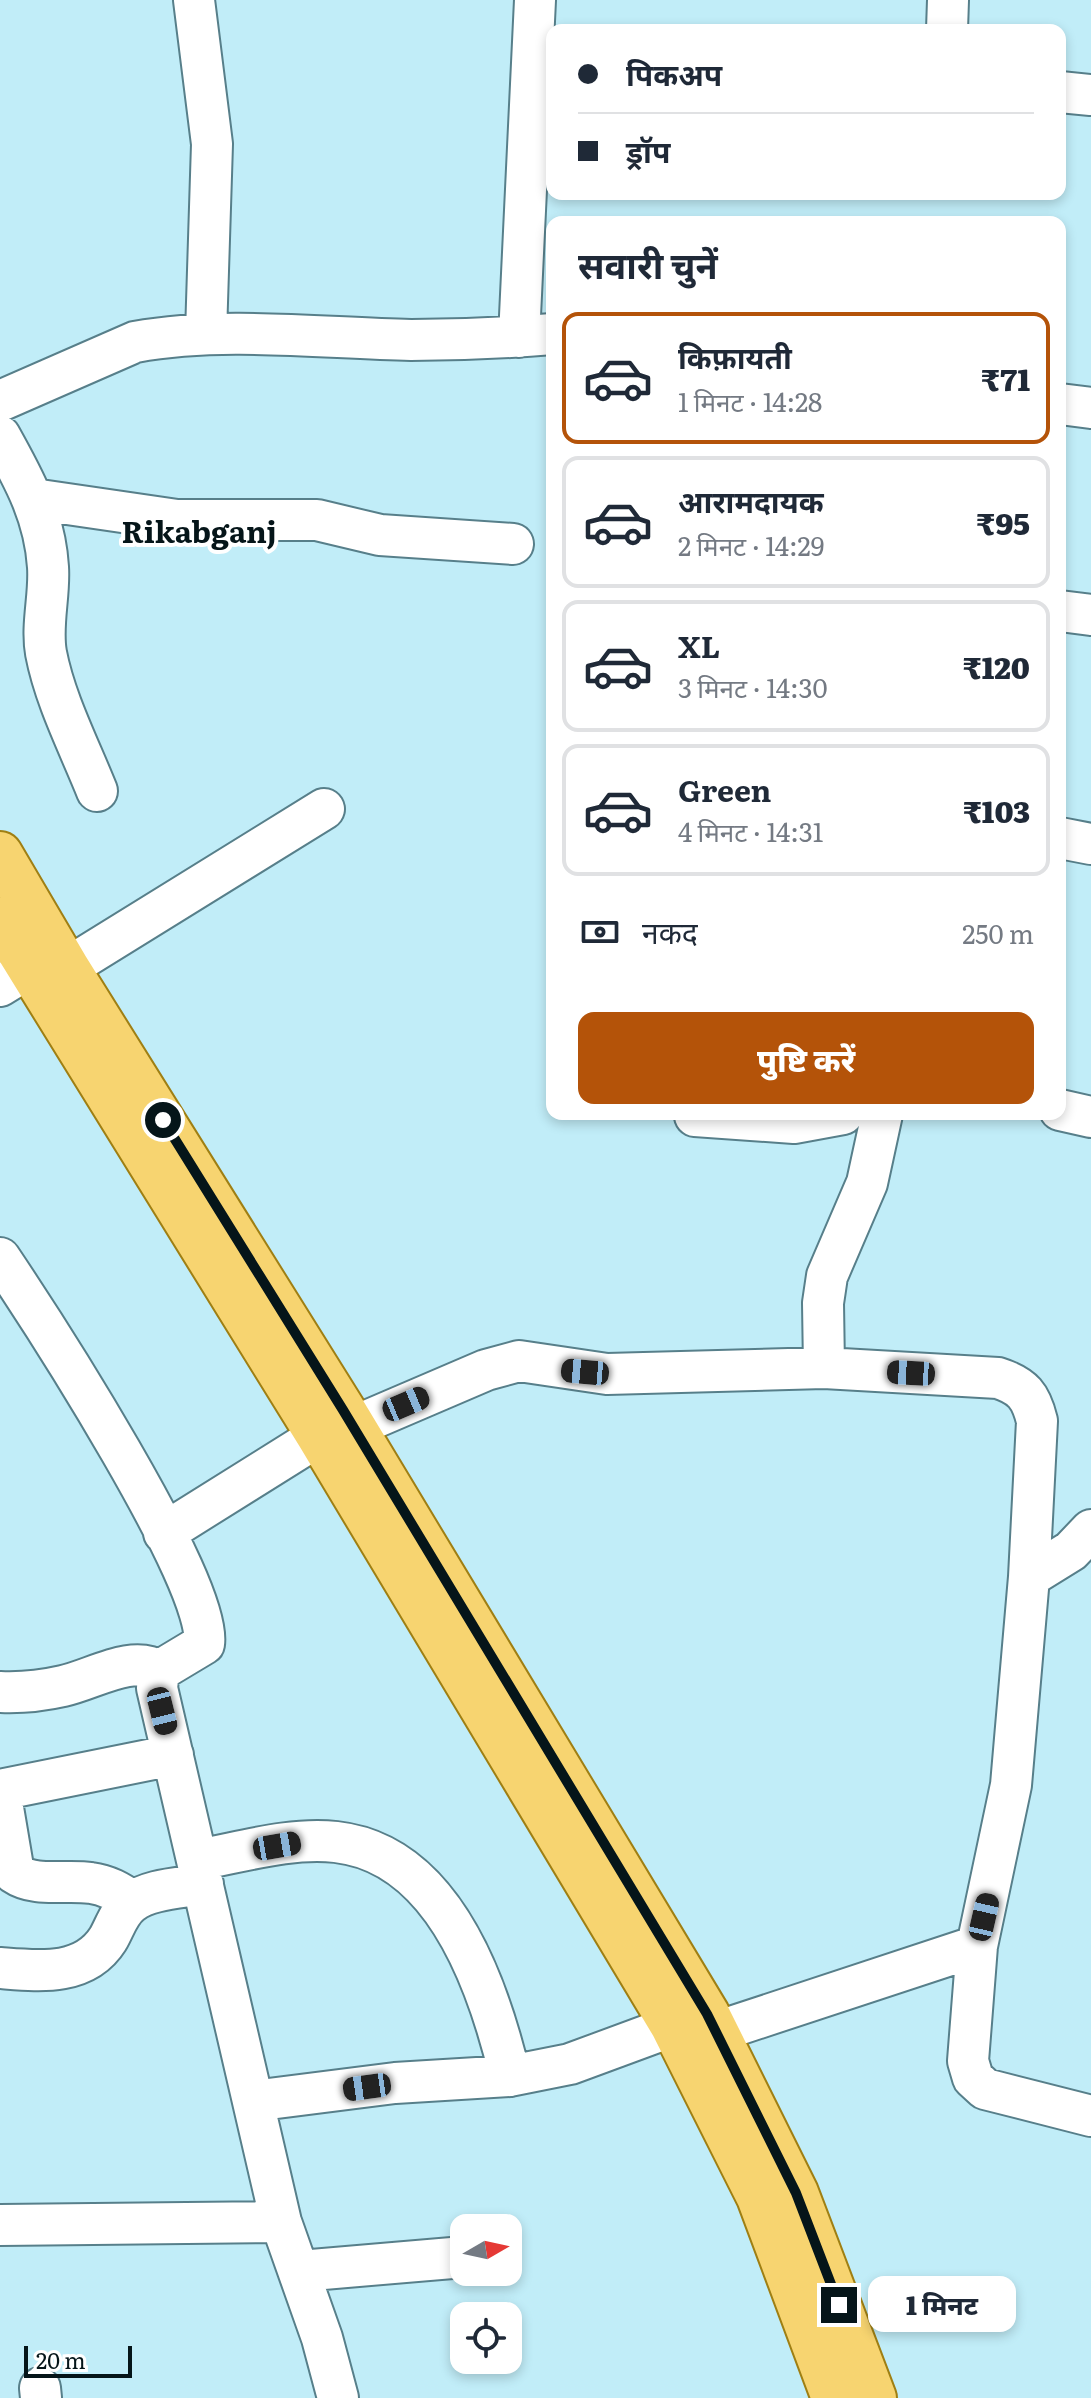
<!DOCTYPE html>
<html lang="hi">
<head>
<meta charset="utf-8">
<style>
	:root { --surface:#fff; --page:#f6f6f7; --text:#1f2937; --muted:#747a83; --line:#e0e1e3; --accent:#b45309 }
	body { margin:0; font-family:Literata,"Noto Sans Devanagari",serif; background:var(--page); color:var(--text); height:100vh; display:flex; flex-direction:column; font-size:30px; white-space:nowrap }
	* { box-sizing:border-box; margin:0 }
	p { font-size:26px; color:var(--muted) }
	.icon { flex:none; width:44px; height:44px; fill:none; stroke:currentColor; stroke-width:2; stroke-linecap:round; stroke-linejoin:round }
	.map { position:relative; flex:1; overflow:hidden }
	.side { position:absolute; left:546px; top:216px; width:520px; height:904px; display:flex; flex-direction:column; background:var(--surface); border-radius:16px; box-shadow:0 4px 12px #0003 }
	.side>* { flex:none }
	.hud { position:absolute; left:546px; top:24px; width:520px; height:176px; border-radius:16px; box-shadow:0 4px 12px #0003; display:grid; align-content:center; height:176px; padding:0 32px; background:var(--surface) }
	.needle { width:52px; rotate:81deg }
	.fabs { position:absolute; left:450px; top:2214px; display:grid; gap:16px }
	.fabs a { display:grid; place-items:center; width:72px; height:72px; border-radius:16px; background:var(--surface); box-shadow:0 4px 12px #0003; font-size:40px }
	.scale { position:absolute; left:24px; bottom:20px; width:108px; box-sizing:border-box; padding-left:8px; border:4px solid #051519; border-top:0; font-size:22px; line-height:28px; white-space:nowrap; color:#051519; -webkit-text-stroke:6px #fff; paint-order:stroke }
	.end { position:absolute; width:36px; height:36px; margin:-18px; border:10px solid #051519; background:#fff; box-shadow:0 0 0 4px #fff }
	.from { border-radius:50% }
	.bubble { position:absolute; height:56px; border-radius:16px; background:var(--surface); box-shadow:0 4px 12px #0003; font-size:26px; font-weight:800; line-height:56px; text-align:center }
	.car { position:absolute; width:24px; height:48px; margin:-24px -12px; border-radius:10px; box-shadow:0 0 6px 2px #0007; background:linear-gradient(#222 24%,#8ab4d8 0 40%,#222 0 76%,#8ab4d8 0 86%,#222 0) }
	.hud b { display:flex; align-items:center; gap:28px; height:76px; font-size:30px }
	.hud b+b { border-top:2px solid var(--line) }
	.hud i { width:20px; height:20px; background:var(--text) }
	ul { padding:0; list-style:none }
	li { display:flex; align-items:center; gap:24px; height:132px; margin:0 16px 12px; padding:0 16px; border:4px solid var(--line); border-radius:16px }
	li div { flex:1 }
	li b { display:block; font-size:30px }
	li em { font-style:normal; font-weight:800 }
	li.current { border-color:var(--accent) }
	li>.icon { width:72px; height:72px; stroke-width:1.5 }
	h2 { padding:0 32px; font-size:36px; line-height:96px }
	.pay { display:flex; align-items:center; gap:20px; height:88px; padding:0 32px; font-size:30px }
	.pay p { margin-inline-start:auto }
	.action { display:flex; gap:16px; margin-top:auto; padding:16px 32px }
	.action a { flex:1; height:92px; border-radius:16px; background:var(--accent); color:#fff; font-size:32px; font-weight:800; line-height:92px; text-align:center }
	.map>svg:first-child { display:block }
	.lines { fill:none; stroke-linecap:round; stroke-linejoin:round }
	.minor-casing { stroke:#577f8a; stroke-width:44 }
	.primary-casing { stroke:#9f7f13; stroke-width:48 }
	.minor { stroke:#fff; stroke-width:40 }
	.primary { stroke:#f7d470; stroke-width:44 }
	.route { stroke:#051519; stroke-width:10 }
	.labels { text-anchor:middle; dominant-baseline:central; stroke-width:8; stroke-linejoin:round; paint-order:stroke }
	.district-label { font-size:30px; font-weight:bold; fill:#051519; stroke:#fff }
</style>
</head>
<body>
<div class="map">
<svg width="1091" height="2398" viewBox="0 0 1091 2398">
	<rect width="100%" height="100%" fill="#c1edf8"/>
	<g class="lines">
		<g class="minor-casing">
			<path id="minor" d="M 194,0 L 212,144 L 206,334
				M 947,30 L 948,0
				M 1060,92 L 1091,95
				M 519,337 L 535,0
				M 0,401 L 135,342 C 225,326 319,338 411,340 C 458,340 505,338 552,334
				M 1060,404 L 1091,408
				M 0,436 C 24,479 45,517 48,567 C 50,595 41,625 46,653 C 55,700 79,746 97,791
				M 33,499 L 177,520 L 317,520 L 380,535 L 513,544
				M 1060,611 L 1091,615
				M 1060,838 L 1091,844
				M 67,968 L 324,809
				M 0,986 L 57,951
				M 1060,1110 L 1091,1117
				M 695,1116 L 794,1123 L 843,1114
				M 0,1258 C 41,1319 214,1585 204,1644 L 159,1671 L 157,1688 L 281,2222 L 322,2338 L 338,2398
				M 824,1368 L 823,1303 L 827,1276 L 867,1183 L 882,1114
				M 164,1533 L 319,1436 L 353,1427 L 486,1370 L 519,1361 L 607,1374 L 824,1368 L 998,1378 C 1023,1386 1031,1396 1037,1421 L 1029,1577 L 1011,1785 L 977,1946 L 968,2061 L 973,2078 L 985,2089 L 1091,2116
				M 1029,1577 L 1071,1551 L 1091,1530
				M 0,1692 C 22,1693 41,1691 63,1686 C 92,1680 132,1654 159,1671
				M 197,1860 C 242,1852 290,1837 336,1842 C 444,1854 489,1987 510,2076
				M 132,1901 C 119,1892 107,1885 91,1883 C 65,1879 36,1888 14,1873 L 0,1790 L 173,1755
				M 0,1968 C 38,1971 84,1977 108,1939 C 115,1927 119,1912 131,1903 C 148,1889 182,1888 203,1884
				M 686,2046 L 716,2032 L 977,1946
				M 253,2101 L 395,2083 L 510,2076 L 570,2064 L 673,2026
				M 0,2225 L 281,2222
				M 300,2271 L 464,2257
				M 40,2388 L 41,2398"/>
		</g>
		<g class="primary-casing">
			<path id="primary" d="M 0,854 L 67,968 L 343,1410 L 707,2014 L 796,2193 L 874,2398
				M 0,920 L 319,1436 L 673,2026 L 759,2197 L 834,2398"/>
		</g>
		<use href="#minor" class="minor"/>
		<use href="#primary" class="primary"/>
	</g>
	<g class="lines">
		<path class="route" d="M 163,1120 L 343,1410 L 707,2014 L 796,2193 L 839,2305"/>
	</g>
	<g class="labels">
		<g class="district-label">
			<text x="199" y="530">Rikabganj</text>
		</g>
	</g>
</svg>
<div class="fabs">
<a><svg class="needle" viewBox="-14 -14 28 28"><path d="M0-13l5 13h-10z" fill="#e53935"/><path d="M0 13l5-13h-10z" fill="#747a83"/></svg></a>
<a><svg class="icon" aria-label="locate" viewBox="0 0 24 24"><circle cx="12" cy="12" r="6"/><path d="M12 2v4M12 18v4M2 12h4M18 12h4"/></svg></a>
</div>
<div class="scale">20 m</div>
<i class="end from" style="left:163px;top:1120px"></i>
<i class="end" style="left:839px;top:2305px"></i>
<div class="bubble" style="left:868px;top:2276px;width:148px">1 मिनट</div>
<i class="car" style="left:585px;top:1372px;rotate:275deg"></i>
<i class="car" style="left:911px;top:1373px;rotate:273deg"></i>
<i class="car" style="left:406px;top:1404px;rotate:67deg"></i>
<i class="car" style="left:162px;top:1711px;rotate:166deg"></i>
<i class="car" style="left:277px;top:1846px;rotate:80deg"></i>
<i class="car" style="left:984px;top:1917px;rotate:13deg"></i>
<i class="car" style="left:367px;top:2087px;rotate:262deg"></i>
<div class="hud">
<b><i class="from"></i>पिकअप</b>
<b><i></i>ड्रॉप</b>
</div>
<section class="side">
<h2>सवारी चुनें</h2>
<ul>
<li class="current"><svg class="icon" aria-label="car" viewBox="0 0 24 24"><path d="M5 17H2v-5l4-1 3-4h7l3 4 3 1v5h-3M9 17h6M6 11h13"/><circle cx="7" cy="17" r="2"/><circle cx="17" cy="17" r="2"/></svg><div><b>किफ़ायती</b><p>1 मिनट · 14:28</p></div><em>₹71</em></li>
<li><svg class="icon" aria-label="car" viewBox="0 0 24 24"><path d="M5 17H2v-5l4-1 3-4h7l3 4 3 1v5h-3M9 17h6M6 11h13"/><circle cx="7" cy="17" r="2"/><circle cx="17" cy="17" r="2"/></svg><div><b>आरामदायक</b><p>2 मिनट · 14:29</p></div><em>₹95</em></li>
<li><svg class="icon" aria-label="car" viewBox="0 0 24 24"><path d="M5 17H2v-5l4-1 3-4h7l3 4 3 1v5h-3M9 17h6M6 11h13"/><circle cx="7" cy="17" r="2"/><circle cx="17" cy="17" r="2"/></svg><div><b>XL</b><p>3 मिनट · 14:30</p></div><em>₹120</em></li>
<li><svg class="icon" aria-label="car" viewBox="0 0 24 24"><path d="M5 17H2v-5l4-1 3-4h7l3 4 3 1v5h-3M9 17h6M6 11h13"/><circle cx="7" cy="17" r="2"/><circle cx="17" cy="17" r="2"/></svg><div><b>Green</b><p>4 मिनट · 14:31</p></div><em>₹103</em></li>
</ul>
<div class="pay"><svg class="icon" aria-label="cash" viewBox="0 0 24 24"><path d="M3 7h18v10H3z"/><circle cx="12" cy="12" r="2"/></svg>नकद<p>250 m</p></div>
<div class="action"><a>पुष्टि करें</a></div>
</section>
</div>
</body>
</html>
